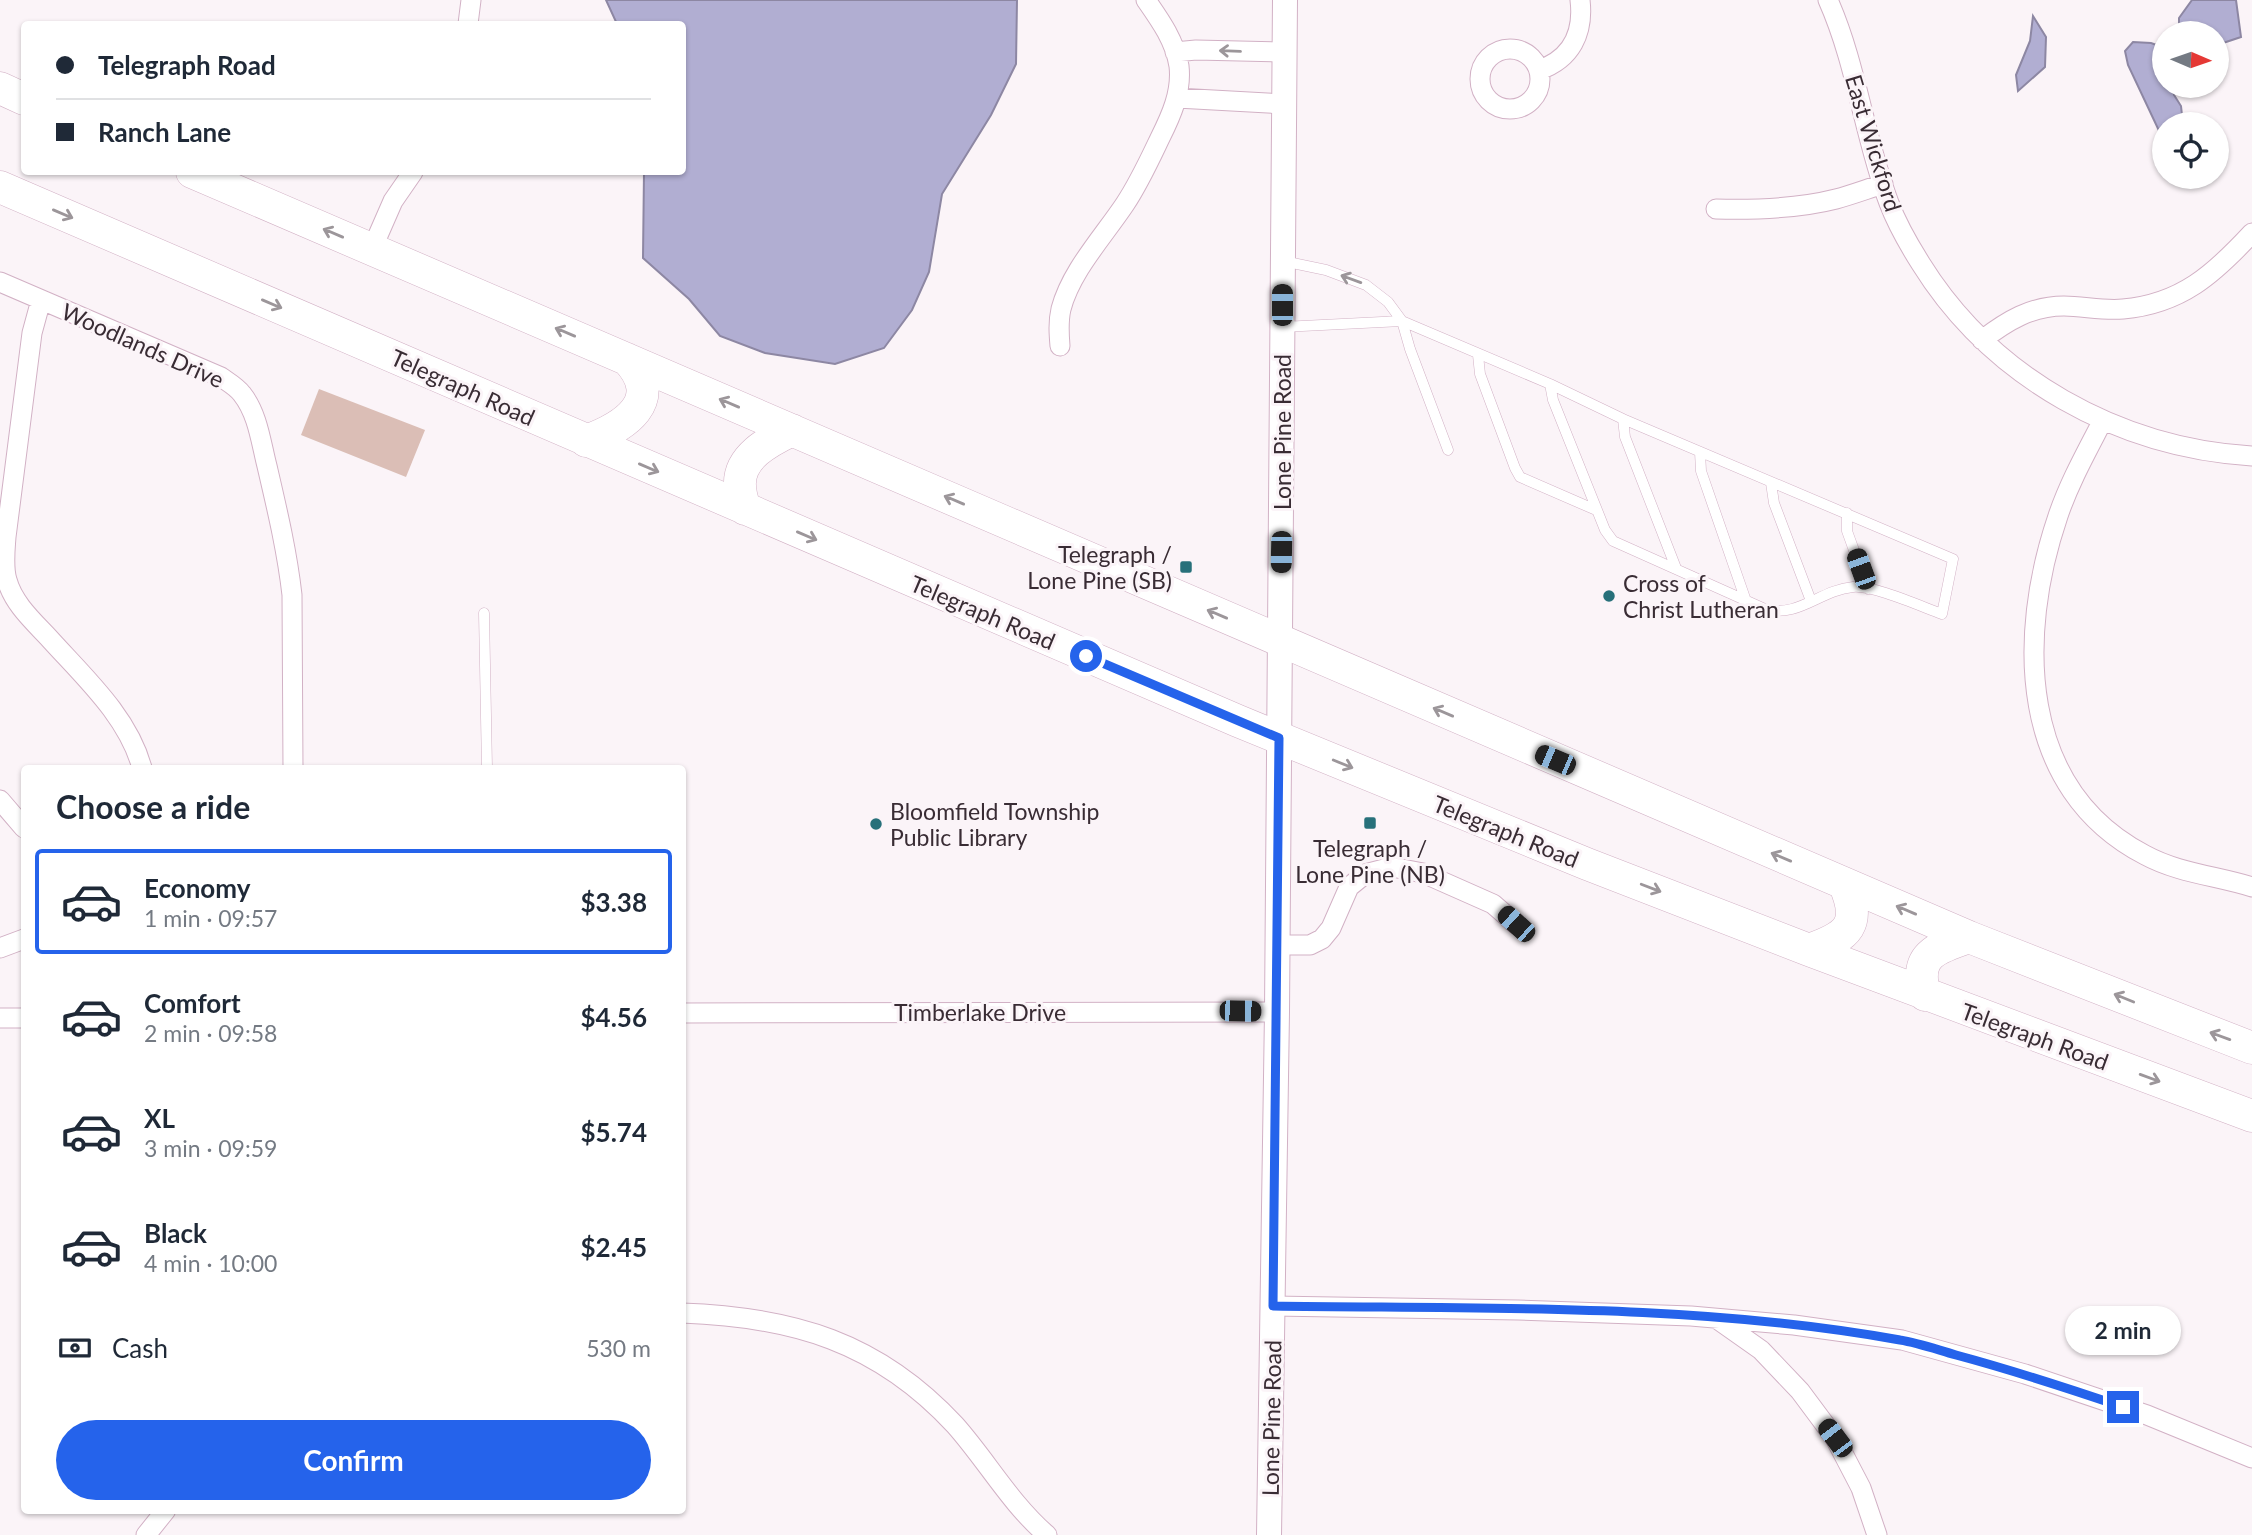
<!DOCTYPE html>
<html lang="en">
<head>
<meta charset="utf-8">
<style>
	:root { --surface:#fff; --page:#f6f6f7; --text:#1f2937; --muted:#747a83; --line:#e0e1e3; --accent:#2563eb }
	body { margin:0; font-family:Lato,sans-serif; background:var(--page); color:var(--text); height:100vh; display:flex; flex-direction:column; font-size:26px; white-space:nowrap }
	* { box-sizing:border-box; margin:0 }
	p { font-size:23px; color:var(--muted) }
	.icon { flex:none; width:38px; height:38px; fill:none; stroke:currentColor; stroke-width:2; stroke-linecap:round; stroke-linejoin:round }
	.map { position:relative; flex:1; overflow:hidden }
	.side { position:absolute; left:21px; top:765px; width:665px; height:749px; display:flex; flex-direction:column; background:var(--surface); border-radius:7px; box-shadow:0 2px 5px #0004 }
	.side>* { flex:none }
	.top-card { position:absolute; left:21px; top:21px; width:665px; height:154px; border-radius:7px; box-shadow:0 2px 5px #0004; display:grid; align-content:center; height:154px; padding:0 35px; background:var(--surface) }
	.needle { width:46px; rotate:92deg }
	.buttons { position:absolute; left:2152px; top:21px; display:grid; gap:14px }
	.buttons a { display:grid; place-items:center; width:77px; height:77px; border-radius:50%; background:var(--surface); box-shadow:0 2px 5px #0004; font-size:35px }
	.end { position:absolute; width:32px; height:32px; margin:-16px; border:9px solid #2563eb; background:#fff; box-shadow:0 0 0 4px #fff }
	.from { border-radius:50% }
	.bubble { position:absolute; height:49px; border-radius:24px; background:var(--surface); box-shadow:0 2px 5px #0004; font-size:23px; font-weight:700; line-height:49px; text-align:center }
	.car { position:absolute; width:21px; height:42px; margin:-21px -10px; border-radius:9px; box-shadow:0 0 5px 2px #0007; background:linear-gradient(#222 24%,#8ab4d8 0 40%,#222 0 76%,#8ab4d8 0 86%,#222 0) }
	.top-card b { display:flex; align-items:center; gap:24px; height:66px; font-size:26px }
	.top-card b+b { border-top:2px solid var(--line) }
	.top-card i { width:18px; height:18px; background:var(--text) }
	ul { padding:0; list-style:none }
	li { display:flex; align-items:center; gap:21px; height:105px; margin:0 14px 10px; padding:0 21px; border:4px solid transparent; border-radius:7px }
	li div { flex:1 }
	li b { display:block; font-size:26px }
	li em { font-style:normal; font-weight:700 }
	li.current { border-color:var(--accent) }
	li>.icon { width:63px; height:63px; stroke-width:1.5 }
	h2 { padding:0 35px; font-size:32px; line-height:84px }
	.pay { display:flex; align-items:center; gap:18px; height:77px; padding:0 35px; font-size:26px }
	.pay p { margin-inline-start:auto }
	.cta { display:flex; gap:14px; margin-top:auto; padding:14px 35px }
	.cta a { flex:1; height:80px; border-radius:42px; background:var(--accent); color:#fff; font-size:28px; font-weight:700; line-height:80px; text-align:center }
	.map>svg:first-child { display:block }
	.green { fill:#dbbeb6 }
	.water { fill:#b1aed2; stroke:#8d87a3; stroke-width:2 }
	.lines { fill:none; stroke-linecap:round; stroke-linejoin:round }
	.service-casing { stroke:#d2b1c5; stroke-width:11 }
	.minor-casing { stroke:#d2b1c5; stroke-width:21 }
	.tertiary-casing { stroke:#d2b1c5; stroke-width:26 }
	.trunk-casing { stroke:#d2b1c5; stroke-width:33 }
	.service { stroke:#fff; stroke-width:10 }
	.minor { stroke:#fff; stroke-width:19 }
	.tertiary { stroke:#fff; stroke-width:24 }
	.trunk { stroke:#fff; stroke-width:32 }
	.oneway { stroke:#9c969a }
	.route { stroke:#2563eb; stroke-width:9 }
	.poi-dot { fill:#27707a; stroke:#fbf4f8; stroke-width:2.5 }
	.labels { text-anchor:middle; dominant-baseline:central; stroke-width:6; stroke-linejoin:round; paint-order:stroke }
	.street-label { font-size:23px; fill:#392c34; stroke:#fbf4f8 }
	.poi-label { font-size:23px; fill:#392c34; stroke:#fbf4f8; text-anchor:start }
</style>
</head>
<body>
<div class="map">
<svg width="2252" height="1535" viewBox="0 0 2252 1535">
	<rect width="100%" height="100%" fill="#fbf4f8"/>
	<path class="green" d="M 319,389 L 425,430 L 406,477 L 301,435 Z"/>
	<path class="water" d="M 1017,0 L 1016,64 L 991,115 L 942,194 L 929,272 L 912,310 L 884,348 L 835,364 L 765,353 L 720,336 L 689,299 L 643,258 L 644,172 L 682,172 L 682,24 L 617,24 L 606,0 Z
		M 2192,0 L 2236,0 L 2241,37 L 2217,45 L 2217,33 L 2179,33 L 2179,18 Z
		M 2033,16 L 2046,37 L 2045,67 L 2018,91 L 2016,75 L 2030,41 Z
		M 2133,42 L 2151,43 L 2165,48 L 2165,86 L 2173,86 L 2174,95 L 2181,106 L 2183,124 L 2165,124 L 2165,135 L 2161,135 L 2128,65 L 2125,51 Z"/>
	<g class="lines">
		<g class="service-casing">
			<path id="service" d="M 1283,261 L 1326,270 L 1366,285 L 1388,302 L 1402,321 L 1410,349 L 1448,450
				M 1282,327 L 1402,321 L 1550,384 L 1623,419 L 1953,559 L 1942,614 C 1920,606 1873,585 1853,587 C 1820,590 1799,618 1765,609 L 1613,541 L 1605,530 L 1553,400 L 1550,384
				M 1478,355 L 1480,374 L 1515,468 L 1520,477 L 1596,510
				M 1623,419 L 1625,437 L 1676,568
				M 1700,452 L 1701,471 L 1746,601
				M 1771,483 L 1774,503 L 1811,601
				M 1847,513 L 1847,531 L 1868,589
				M 484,613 L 487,768"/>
		</g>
		<g class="minor-casing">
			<path id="minor" d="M 1828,0 C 1857,65 1864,137 1889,203 C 1897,224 1909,245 1921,264 C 1992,378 2119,448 2252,456
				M 468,24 L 471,0
				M1480 79a30 30 0 1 1 60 0a30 30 0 1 1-60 0Z
				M 1175,52 L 1196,50 L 1285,52
				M 1539,70 C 1571,59 1584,33 1580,0
				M 1177,98 L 1284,104
				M 1716,209 C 1755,210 1797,209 1836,199 C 1851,195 1867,189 1883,184
				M 372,249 L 393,201 L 413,172
				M 0,282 L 221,377 C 228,382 237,387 242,394 C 258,414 261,443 267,466 C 277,509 287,551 292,595 L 293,768
				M 41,300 L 32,333 L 6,537 C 5,551 3,567 7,580 C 13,603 33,621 48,637 C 83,676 128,716 142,768
				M 1982,340 C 2007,321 2031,306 2064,306 C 2083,306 2103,311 2123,309 C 2181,304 2214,274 2252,233
				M 1060,346 C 1059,334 1058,322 1061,309 C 1071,271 1103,237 1125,204 C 1139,183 1149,161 1160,138 C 1171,116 1182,92 1179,66 C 1175,41 1160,20 1146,0
				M 2103,420 C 2087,451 2069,483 2058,516 C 2017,636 2018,789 2145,855 C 2178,873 2217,876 2252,887
				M 0,800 L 24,828
				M 1278,945 L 1310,945 L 1322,939 L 1331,928 L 1349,887 L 1365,874 L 1392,867 L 1423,873 L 1493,904 L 1516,924
				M 0,948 L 24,939
				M 682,1013 L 1277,1012
				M 0,1018 L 24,1018
				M 1273,1306 L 1518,1310 L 1691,1316 L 1794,1325 L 1902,1340 L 2025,1374 L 2147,1415 L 2252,1458
				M 682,1313 C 793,1317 878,1342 955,1425 C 987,1461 1010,1503 1047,1535
				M 1717,1319 L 1761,1350 L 1800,1391 L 1835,1438 L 1861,1488 L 1877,1535
				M 146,1535 L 166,1510"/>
		</g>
		<g class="tertiary-casing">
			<path id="tertiary" d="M 1269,1535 L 1277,1012 L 1285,0"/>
		</g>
		<g class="trunk-casing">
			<path id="trunk" d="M 0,88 L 24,99
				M 192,172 L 1969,937 L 2252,1048
				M 0,187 L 1238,721 L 1587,864 L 1809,950 L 2252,1116
				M 586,441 C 624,427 666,401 627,359
				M 745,509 C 743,502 740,494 740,486 C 738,457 769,441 792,430
				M 1809,950 C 1849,936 1862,925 1844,883
				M 1925,995 C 1913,955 1936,948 1969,937"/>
		</g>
		<use href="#service" class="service"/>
		<use href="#minor" class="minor"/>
		<use href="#tertiary" class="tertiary"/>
		<use href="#trunk" class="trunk"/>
	</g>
	<defs><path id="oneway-shaft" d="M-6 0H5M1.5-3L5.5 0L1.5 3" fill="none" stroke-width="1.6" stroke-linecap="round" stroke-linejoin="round" transform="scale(1.75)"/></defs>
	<g class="oneway">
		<use href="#oneway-shaft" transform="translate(1230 51) rotate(-178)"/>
		<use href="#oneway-shaft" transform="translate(63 214) rotate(23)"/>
		<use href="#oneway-shaft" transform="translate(333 233) rotate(-157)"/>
		<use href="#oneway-shaft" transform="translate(1351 279) rotate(-160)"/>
		<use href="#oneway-shaft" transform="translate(272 304) rotate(23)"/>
		<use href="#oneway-shaft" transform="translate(565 332) rotate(-157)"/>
		<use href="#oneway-shaft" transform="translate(729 403) rotate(-157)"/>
		<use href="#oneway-shaft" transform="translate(649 468) rotate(23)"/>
		<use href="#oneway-shaft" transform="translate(954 500) rotate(-157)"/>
		<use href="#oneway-shaft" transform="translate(807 536) rotate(23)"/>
		<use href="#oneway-shaft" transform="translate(1217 614) rotate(-157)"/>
		<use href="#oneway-shaft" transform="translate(1443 712) rotate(-157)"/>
		<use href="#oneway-shaft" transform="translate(1343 764) rotate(22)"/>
		<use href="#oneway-shaft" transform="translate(1781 857) rotate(-157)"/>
		<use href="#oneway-shaft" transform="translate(1651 888) rotate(21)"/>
		<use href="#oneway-shaft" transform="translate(1906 910) rotate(-157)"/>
		<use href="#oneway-shaft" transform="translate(2124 998) rotate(-158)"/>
		<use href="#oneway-shaft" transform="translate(2220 1036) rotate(-160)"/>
		<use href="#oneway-shaft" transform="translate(2150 1078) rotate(20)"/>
	</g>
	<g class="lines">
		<path class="route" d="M 1086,656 L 1279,738 L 1273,1306 C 1479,1309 1697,1303 1900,1340 C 1919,1343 1938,1350 1956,1355 C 2012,1370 2067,1388 2123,1407"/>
	</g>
	<g class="poi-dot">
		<rect x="1179" y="560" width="14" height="14" rx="3.5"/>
		<circle cx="1609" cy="596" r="7"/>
		<rect x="1363" y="816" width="14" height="14" rx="3.5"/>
		<circle cx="876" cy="824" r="7"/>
	</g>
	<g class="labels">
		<g class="street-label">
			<text transform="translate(1874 143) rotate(73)">East Wickford</text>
			<text transform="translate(143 345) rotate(24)">Woodlands Drive</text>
			<text transform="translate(463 387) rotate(24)">Telegraph Road</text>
			<text transform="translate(1282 432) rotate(-90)">Lone Pine Road</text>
			<text transform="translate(983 612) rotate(23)">Telegraph Road</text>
			<text transform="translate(1506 831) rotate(22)">Telegraph Road</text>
			<text x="980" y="1012">Timberlake Drive</text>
			<text transform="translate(2035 1036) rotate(20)">Telegraph Road</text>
			<text transform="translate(1271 1418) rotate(-89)">Lone Pine Road</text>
		</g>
		<g class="poi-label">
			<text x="1172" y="554" text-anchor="end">Telegraph /<tspan x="1172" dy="26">Lone Pine (SB)</tspan></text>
			<text x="1623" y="583">Cross of<tspan x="1623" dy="26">Christ Lutheran</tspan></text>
			<text x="890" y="811">Bloomfield Township<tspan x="890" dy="26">Public Library</tspan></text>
			<text x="1370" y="848" text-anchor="middle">Telegraph /<tspan x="1370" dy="26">Lone Pine (NB)</tspan></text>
		</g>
	</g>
</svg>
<div class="buttons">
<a><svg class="needle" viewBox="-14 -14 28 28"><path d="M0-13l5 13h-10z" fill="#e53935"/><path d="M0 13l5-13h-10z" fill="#747a83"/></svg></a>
<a><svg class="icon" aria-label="locate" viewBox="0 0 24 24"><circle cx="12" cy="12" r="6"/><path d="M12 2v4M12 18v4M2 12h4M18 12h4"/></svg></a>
</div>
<i class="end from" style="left:1086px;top:656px"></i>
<i class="end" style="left:2123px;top:1407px"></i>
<div class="bubble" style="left:2065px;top:1306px;width:116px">2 min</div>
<i class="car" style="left:1282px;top:305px;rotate:0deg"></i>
<i class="car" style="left:1281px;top:552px;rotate:181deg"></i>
<i class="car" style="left:1861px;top:569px;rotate:340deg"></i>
<i class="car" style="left:1555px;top:760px;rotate:293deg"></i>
<i class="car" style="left:1516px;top:924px;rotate:312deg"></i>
<i class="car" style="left:1240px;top:1011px;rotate:91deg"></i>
<i class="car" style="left:1835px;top:1438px;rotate:323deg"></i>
<div class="top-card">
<b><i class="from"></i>Telegraph Road</b>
<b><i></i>Ranch Lane</b>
</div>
<section class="side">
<h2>Choose a ride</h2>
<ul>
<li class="current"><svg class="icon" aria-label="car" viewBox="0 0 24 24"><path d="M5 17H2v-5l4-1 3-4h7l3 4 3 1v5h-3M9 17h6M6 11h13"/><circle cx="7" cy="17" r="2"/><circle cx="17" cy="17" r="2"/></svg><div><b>Economy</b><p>1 min · 09:57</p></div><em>$3.38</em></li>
<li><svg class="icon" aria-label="car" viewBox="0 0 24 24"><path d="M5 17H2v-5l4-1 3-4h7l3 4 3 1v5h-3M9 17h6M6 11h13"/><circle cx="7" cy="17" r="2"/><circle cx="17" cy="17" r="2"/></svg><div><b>Comfort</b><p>2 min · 09:58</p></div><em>$4.56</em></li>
<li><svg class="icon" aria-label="car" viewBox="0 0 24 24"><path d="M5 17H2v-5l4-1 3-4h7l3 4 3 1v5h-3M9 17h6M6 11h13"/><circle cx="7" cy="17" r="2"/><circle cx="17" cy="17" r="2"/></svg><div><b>XL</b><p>3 min · 09:59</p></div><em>$5.74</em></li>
<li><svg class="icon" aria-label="car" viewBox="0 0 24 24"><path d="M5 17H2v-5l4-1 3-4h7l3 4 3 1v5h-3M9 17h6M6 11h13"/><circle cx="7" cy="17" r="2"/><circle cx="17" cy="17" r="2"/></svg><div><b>Black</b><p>4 min · 10:00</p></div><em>$2.45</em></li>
</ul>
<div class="pay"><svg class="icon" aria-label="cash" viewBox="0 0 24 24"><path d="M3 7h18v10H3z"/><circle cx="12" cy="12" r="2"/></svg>Cash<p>530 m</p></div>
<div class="cta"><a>Confirm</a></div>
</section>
</div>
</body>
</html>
